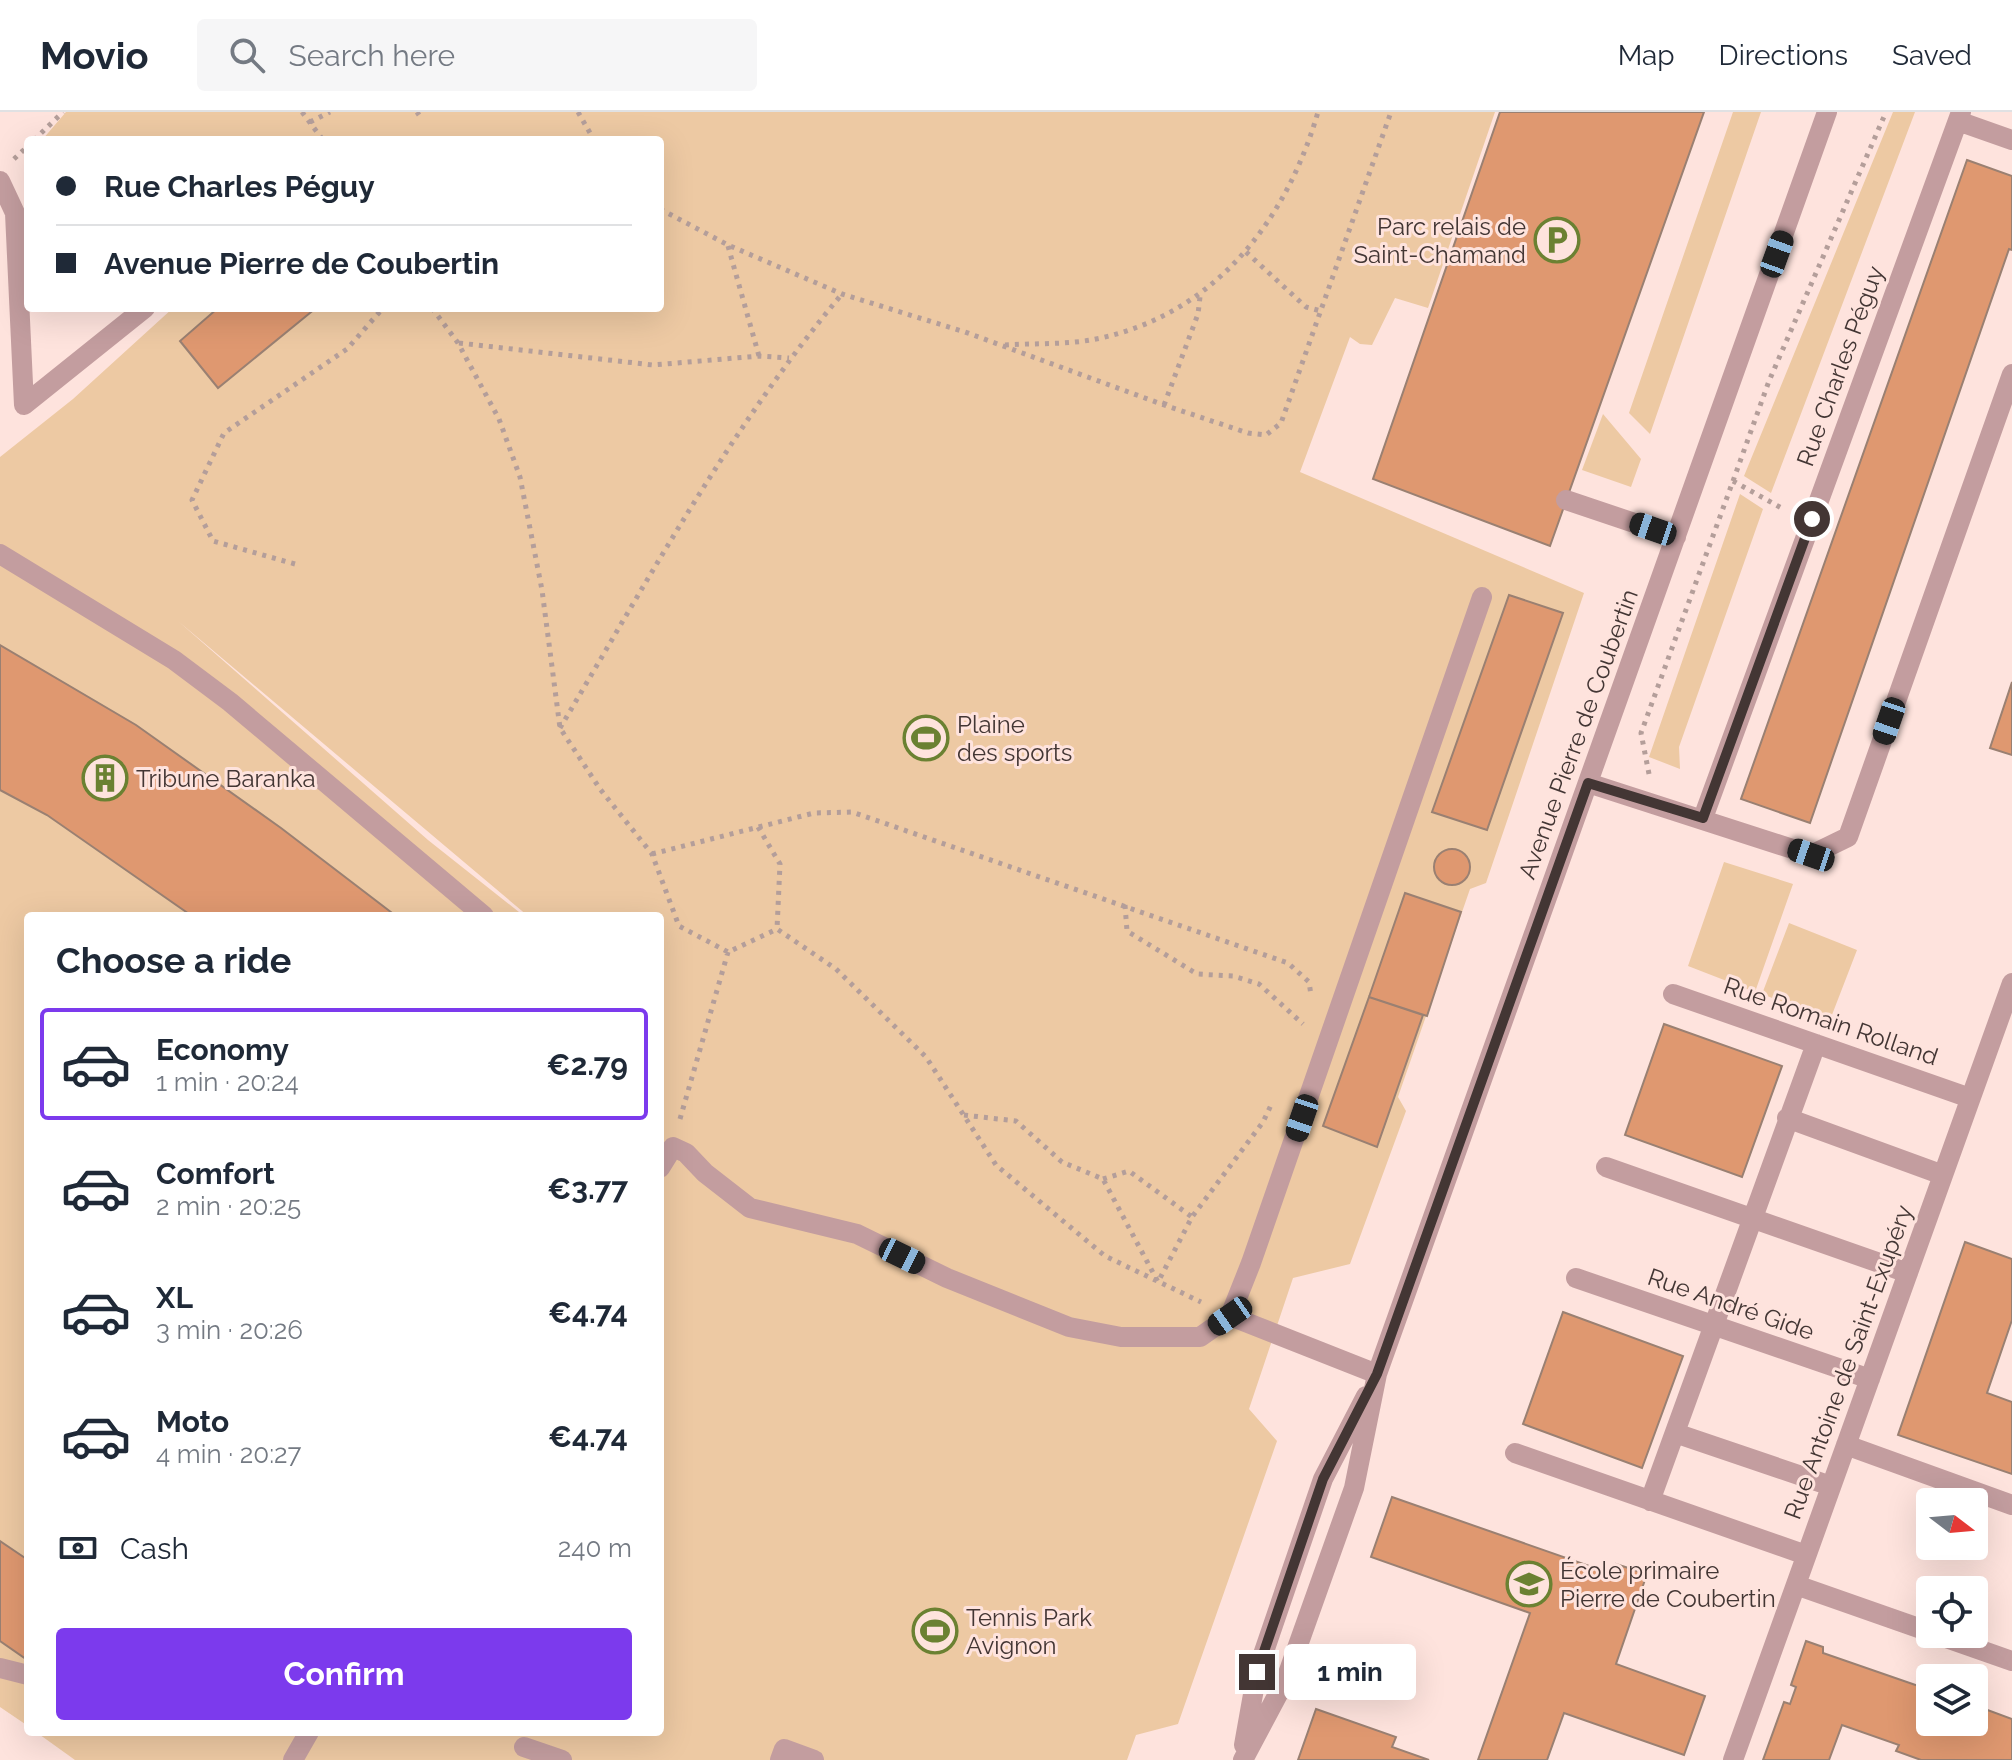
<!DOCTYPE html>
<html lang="en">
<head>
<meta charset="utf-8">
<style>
	:root { --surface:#fff; --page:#f6f6f7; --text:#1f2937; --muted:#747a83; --line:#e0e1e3; --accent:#7c3aed }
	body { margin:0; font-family:Raleway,sans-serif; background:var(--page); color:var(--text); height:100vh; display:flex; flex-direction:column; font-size:30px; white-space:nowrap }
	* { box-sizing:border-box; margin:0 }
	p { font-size:26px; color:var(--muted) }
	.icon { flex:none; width:44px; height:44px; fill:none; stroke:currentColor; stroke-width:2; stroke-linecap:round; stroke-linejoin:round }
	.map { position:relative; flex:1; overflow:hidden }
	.side { position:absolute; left:24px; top:800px; width:640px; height:824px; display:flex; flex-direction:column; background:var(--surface); border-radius:8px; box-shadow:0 8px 32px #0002 }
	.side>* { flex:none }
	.hud { position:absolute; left:24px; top:24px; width:640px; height:176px; border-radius:8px; box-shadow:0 8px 32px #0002; display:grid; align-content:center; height:176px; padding:0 32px; background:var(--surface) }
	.needle { width:52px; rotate:106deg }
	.controls { position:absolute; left:1916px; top:1376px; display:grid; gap:16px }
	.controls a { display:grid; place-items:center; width:72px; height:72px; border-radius:8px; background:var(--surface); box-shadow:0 8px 32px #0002; font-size:40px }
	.end { position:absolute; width:36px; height:36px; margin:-18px; border:10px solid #433634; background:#fff; box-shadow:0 0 0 4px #fff }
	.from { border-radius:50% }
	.bubble { position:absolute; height:56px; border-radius:8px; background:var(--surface); box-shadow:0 8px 32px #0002; font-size:26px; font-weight:700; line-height:56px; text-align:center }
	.car { position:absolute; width:24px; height:48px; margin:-24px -12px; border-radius:10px; box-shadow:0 0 6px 2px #0007; background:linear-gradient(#222 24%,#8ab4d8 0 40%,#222 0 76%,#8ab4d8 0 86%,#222 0) }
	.hud b { display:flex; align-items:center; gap:28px; height:76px; font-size:30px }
	.hud b+b { border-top:2px solid var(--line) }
	.hud i { width:20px; height:20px; background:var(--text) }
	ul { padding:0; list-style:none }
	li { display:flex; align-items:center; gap:24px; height:112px; margin:0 16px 12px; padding:0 16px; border:4px solid transparent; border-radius:8px }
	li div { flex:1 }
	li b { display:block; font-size:30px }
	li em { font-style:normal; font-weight:700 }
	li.selected { border-color:var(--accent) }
	li>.icon { width:72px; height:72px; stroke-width:1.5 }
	h2 { padding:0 32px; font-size:36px; line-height:96px }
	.pay { display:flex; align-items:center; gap:20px; height:88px; padding:0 32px; font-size:30px }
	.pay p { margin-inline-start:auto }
	.primary-button { display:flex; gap:16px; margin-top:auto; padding:16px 32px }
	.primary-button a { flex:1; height:92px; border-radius:8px; background:var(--accent); color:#fff; font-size:32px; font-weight:700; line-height:92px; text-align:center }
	header { display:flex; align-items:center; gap:48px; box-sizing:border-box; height:112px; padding:0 40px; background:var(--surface); border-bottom:2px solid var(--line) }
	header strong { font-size:38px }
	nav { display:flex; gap:44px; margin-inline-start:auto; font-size:28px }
	.search { width:560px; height:72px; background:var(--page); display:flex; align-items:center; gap:20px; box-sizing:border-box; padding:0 28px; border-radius:8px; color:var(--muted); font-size:30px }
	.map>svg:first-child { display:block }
	.green { fill:#edc9a3 }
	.building { fill:#df9870; stroke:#9a8072; stroke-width:2 }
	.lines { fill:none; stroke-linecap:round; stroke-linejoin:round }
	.path { stroke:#b49e9a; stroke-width:5; stroke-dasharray:4 6; stroke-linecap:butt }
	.minor { stroke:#c39d9f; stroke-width:20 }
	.route { stroke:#433634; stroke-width:10 }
	.labels { text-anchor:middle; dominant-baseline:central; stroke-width:6; stroke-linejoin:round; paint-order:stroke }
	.poi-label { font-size:24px; fill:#433634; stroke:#fee3dd; text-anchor:start }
	.street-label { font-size:24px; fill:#433634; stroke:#fee3dd }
</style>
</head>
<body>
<header>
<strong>Movio</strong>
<div class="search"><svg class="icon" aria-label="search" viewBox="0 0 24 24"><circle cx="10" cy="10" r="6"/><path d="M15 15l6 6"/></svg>Search here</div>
<nav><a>Map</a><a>Directions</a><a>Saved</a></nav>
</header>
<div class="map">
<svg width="2012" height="1648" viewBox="0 0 2012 1648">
	<rect width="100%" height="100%" fill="#fee3dd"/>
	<path class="green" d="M 66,0 L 1495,0 L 1428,196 L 1395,186 L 1372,233 L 1360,232 L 1350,225 L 1300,360 L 1584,481 L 1486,771 L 1470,777 L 1398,985 L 1406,999 L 1350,1152 L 1293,1166 L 1249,1297 L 1277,1329 L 1178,1612 L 1136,1623 L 1127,1648 L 75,1648 L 36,1620 L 660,1620 L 660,804 L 528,804 L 178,509 L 428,728 L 524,804 L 28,804 L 28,1614 L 0,1595 L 0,345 L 73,287 L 173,196 L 660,196 L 660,28 L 42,28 Z
		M 1733,0 L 1761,0 L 1650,322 L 1629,301 Z
		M 1893,0 L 1915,0 L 1771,381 L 1744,364 Z
		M 1603,302 L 1641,347 L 1631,375 L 1582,358 Z
		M 1740,382 L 1763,397 L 1679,635 L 1680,657 L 1649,645 Z
		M 1724,750 L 1793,772 L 1755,880 L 1688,854 Z
		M 1789,811 L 1857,838 L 1830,908 L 1762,882 Z"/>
	<path class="building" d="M 1500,0 L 1704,0 L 1550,434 L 1373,367 Z
		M 1967,48 L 2012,64 L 2012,138 L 2009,137 L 1810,711 L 1741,687 Z
		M 218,196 L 316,196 L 218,276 L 180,229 Z
		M 1509,483 L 1563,501 L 1487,718 L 1432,700 Z
		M 0,533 L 136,613 L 281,716 L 396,804 L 192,804 L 47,703 L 0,678 Z
		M 2012,570 L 2012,643 L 1990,636 Z
		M1434 755a18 18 0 1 1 36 0a18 18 0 1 1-36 0Z
		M 1405,781 L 1461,800 L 1427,904 L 1369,885 Z
		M 1369,885 L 1423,903 L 1377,1035 L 1323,1014 Z
		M 1664,912 L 1782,954 L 1742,1065 L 1625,1023 Z
		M 1965,1130 L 2012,1147 L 2012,1208 L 1987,1281 L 2012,1290 L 2012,1362 L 1898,1323 Z
		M 1563,1200 L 1683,1244 L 1642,1356 L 1523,1312 Z
		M 1392,1385 L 1612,1462 L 1616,1452 L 1647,1462 L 1616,1552 L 1705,1584 L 1684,1643 L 1564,1601 L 1547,1648 L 1478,1648 L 1530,1501 L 1371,1445 Z
		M 0,1429 L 28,1448 L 26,1547 L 0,1529 Z
		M 1806,1529 L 1823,1535 L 1823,1541 L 1930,1578 L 1930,1610 L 1974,1610 L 1974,1593 L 2012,1607 L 2012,1648 L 1921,1648 L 1896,1639 L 1899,1633 L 1842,1613 L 1829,1648 L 1763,1648 L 1784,1590 L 1790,1592 L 1796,1575 L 1791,1573 Z
		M 1316,1597 L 1396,1625 L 1392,1635 L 1429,1648 L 1298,1648 Z"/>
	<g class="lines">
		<path class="path" d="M 302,0 L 323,28
			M 417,0 L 419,3
			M 578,0 L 594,28
			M 310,10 L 330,0
			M 34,28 L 63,0
			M 14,47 L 28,34
			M 660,97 L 728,133 L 842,182 L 965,220 L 1164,293 L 1248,321 L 1266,323 L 1281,311 L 1391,0
			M 728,134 L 759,244
			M 1246,140 L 1306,195 L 1321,199
			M 432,196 L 458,231 L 499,307 L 520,365 L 542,478 L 560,616 L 600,677 L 652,742 L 679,814 L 728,840 L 777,817 L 836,857 L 926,945 L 996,1053 L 1105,1144 L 1201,1190
			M 459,231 L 653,253 L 759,244 L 789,246
			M 1005,233 C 1034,231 1067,233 1096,227 C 1214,203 1286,110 1318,0
			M 1164,293 L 1198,202 L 1200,185
			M 1733,369 L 1769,269 L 1886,0
			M 295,452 L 213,429 L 192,388 L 224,321 L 347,237 L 383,196
			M 560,616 C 648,468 732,313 842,182
			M 1649,662 L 1641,621 L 1733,369 L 1785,398
			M 758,715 L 780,752 L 777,817
			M 652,742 L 814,701 L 852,700 L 1288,851 L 1309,870 L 1311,883
			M 1125,793 L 1127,819 L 1197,862 L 1233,864 L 1259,872 L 1303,912
			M 964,1003 L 1016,1009 L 1062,1050 L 1103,1067 L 1158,1170 L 1192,1105 L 1263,1010 L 1272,991
			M 680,1007 L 728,840
			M 1103,1067 L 1129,1059 L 1192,1105"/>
		<path class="minor" d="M 1958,9 L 2012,28
			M 0,69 L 15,101 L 24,293 L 145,196
			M 1566,388 L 1676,425
			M 0,442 L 174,548 L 230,590 L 484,804
			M 1588,671 L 1811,743 L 1848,725 L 2012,262
			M 1703,706 L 1961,0
			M 1673,882 L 1970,986
			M 1787,1006 L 1943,1063
			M 1606,1055 L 1908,1161
			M 660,1056 L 673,1035 L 686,1041 L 705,1061 L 750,1096 L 857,1122 L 947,1166 L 1069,1215 L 1121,1225 L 1200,1225 L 1230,1204
			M 1576,1166 L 1870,1267
			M 1377,1262 L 1230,1204 L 1251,1151 L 1482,485
			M 1675,1321 L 1831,1374
			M 1846,1333 L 2012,1393
			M 1515,1341 L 1806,1443
			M 1650,1389 L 1816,932
			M 1796,1473 L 1930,1520
			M 1935,1522 L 2012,1549
			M 0,1556 L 28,1563
			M 1244,1633 L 1257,1560 L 1323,1367 L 1366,1284
			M 524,1635 L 562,1648
			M 293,1648 L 309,1620
			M 780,1648 L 784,1637 L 814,1648
			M 1243,1648 L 1286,1567 L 1354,1376 L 1377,1262 L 1827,0
			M 1733,1648 L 2012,871"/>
	</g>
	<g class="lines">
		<path class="route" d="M 1257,1560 L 1323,1367 L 1377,1262 L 1588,671 L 1703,706 L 1812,407"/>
	</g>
	<defs>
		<g id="parking-ring" transform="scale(2.3)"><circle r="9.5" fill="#fee3dd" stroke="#6b8132" stroke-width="1.5"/><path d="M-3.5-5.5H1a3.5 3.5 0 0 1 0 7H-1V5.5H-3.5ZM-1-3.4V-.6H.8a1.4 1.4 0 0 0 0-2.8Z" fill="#6b8132"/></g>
		<g id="stadium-ring" transform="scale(2.3)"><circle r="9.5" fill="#fee3dd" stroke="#6b8132" stroke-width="1.5"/><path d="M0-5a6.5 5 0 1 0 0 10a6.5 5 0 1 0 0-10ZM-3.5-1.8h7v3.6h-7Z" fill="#6b8132"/></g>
		<g id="building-ring" transform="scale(2.3)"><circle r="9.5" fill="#fee3dd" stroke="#6b8132" stroke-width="1.5"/><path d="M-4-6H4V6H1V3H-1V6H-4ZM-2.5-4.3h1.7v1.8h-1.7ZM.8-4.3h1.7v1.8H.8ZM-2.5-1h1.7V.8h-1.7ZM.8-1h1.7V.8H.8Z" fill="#6b8132"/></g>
		<g id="school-ring" transform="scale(2.3)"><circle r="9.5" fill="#fee3dd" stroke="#6b8132" stroke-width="1.5"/><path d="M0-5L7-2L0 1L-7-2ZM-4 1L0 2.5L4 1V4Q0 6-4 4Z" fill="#6b8132"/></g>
	</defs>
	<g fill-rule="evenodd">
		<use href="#parking-ring" x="1557" y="128"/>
		<use href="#stadium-ring" x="926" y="626"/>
		<use href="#building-ring" x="105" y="666"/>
		<use href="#school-ring" x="1529" y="1472"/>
		<use href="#stadium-ring" x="935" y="1519"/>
	</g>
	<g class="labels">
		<g class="poi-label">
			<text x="1526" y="114" text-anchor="end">Parc relais de<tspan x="1526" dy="28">Saint-Chamand</tspan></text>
			<text x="957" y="612">Plaine<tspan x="957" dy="28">des sports</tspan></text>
			<text x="136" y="666">Tribune Baranka</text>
			<text x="1560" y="1458">École primaire<tspan x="1560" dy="28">Pierre de Coubertin</tspan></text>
			<text x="966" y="1505">Tennis Park<tspan x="966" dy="28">Avignon</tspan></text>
		</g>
		<g class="street-label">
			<text transform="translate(1840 254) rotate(-70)">Rue Charles Péguy</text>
			<text transform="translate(1578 622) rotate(-70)">Avenue Pierre de Coubertin</text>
			<text transform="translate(1831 909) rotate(19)">Rue Romain Rolland</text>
			<text transform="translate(1731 1192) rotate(19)">Rue André Gide</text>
			<text transform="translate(1848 1250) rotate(-70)">Rue Antoine de Saint-Exupéry</text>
		</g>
	</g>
</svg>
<div class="controls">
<a><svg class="needle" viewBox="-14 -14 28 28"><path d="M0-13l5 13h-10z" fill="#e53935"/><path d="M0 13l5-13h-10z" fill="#747a83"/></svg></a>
<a><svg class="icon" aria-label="locate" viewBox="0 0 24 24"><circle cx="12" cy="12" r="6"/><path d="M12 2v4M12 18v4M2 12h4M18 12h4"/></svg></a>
<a><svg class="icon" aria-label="layers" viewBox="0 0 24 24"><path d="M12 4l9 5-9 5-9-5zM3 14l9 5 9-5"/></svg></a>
</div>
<i class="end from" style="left:1812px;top:407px"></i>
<i class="end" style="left:1257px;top:1560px"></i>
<div class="bubble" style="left:1284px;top:1532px;width:132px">1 min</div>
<i class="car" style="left:1777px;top:142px;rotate:20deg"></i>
<i class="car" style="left:1653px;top:417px;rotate:289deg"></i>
<i class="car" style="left:1889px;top:609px;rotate:199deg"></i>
<i class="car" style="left:1811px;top:743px;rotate:289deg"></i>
<i class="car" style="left:1302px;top:1006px;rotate:199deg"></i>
<i class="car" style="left:902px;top:1144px;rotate:116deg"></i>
<i class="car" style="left:1230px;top:1204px;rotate:235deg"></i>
<div class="hud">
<b><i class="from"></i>Rue Charles Péguy</b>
<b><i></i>Avenue Pierre de Coubertin</b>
</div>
<section class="side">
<h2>Choose a ride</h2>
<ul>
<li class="selected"><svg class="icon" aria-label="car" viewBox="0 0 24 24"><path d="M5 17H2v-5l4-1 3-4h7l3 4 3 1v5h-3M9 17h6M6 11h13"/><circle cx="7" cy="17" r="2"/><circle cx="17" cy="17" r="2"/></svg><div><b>Economy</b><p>1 min · 20:24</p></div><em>€2.79</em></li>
<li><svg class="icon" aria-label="car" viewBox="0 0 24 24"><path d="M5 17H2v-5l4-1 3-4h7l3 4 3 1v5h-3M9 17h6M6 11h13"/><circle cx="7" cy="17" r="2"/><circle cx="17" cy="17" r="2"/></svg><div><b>Comfort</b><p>2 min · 20:25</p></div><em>€3.77</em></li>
<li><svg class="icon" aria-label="car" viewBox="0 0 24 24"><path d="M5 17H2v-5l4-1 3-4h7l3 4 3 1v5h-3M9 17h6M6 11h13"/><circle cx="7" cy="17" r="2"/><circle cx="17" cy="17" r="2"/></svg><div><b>XL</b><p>3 min · 20:26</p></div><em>€4.74</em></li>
<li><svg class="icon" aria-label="car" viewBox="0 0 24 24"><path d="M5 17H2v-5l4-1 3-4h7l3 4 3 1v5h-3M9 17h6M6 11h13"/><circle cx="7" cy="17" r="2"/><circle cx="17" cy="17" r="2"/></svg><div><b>Moto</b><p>4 min · 20:27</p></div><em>€4.74</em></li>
</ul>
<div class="pay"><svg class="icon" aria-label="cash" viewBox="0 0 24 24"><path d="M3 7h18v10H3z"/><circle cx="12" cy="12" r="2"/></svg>Cash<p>240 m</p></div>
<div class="primary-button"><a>Confirm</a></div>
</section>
</div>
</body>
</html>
